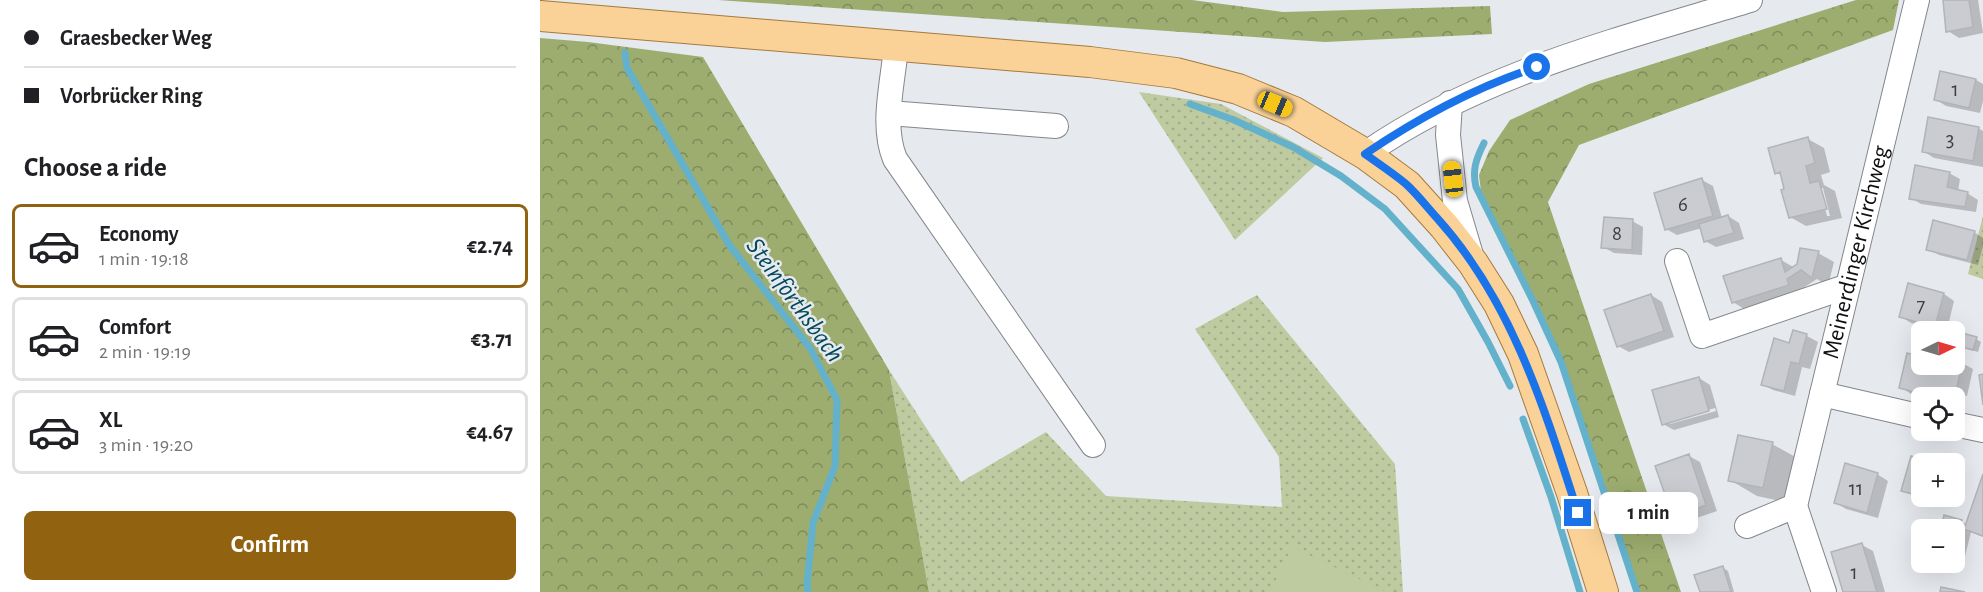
<!DOCTYPE html>
<html lang="en">
<head>
<meta charset="utf-8">
<style>
	:root { --surface:#fff; --page:#f2f2f2; --text:#202124; --muted:#757577; --line:#e0e0e0; --accent:#91620f }
	body { margin:0; font-family:"Alegreya Sans",sans-serif; background:var(--page); color:var(--text); height:100vh; display:flex; flex-direction:column; font-size:22px; white-space:nowrap }
	* { box-sizing:border-box; margin:0 }
	p { font-size:20px; color:var(--muted) }
	.icon { flex:none; width:33px; height:33px; fill:none; stroke:currentColor; stroke-width:2; stroke-linecap:round; stroke-linejoin:round }
	.map { position:relative; flex:1; overflow:hidden }
	.drawer { display:flex; flex-direction:column; background:var(--surface); width:540px }
	.drawer>* { flex:none }
	.guide { display:grid; align-content:center; height:132px; padding:0 24px; background:var(--surface) }
	.needle { width:39px; rotate:85deg }
	.buttons { position:absolute; left:1371px; top:321px; display:grid; gap:12px }
	.buttons a { display:grid; place-items:center; width:54px; height:54px; border-radius:9px; background:var(--surface); box-shadow:0 6px 24px #0002; font-size:30px }
	.end { position:absolute; width:27px; height:27px; margin:-14px; border:8px solid #1a73e8; background:#fff; box-shadow:0 0 0 3px #fff }
	.from { border-radius:50% }
	.bubble { position:absolute; height:42px; border-radius:9px; background:var(--surface); box-shadow:0 6px 24px #0002; font-size:20px; font-weight:700; line-height:42px; text-align:center }
	.car { position:absolute; width:18px; height:36px; margin:-18px -9px; border-radius:8px; box-shadow:0 0 4px 2px #0007; background:linear-gradient(#f5c518 24%,#345 0 40%,#f5c518 0 76%,#345 0 86%,#f5c518 0) }
	.guide b { display:flex; align-items:center; gap:21px; height:57px; font-size:22px }
	.guide b+b { border-top:2px solid var(--line) }
	.guide i { width:15px; height:15px; background:var(--text) }
	ul { padding:0; list-style:none }
	li { display:flex; align-items:center; gap:18px; height:84px; margin:0 12px 9px; padding:0 12px; border:3px solid var(--line); border-radius:9px }
	li div { flex:1 }
	li b { display:block; font-size:22px }
	li em { font-style:normal; font-weight:700 }
	li.active { border-color:var(--accent) }
	li>.icon { width:54px; height:54px; stroke-width:1.5 }
	h2 { padding:0 24px; font-size:27px; line-height:72px }
	.button { display:flex; gap:12px; margin-top:auto; padding:12px 24px }
	.button a { flex:1; height:69px; border-radius:9px; background:var(--accent); color:#fff; font-size:24px; font-weight:700; line-height:69px; text-align:center }
	main { display:flex; flex:1; min-height:0 }
	.map>svg:first-child { display:block }
	.grass { fill:url(#grass-dots) }
	.forest { fill:url(#forest-crowns) }
	.pitch { fill:#beca9f }
	.shadow { fill:#0003; fill-rule:evenodd }
	.lines { fill:none; stroke-linecap:round; stroke-linejoin:round }
	.stream { stroke:#64b1cc; stroke-width:7 }
	.building { fill:#caccd1; stroke:#b1b4b8; stroke-width:1.5 }
	.minor-casing { stroke:#83868a; stroke-width:26 }
	.major-casing { stroke:#a57a3c; stroke-width:32 }
	.minor { stroke:#fff; stroke-width:24 }
	.major { stroke:#fad298; stroke-width:30 }
	.route { stroke:#1a73e8; stroke-width:8 }
	.labels { text-anchor:middle; dominant-baseline:central; stroke-width:5; stroke-linejoin:round; paint-order:stroke }
	.number-label { font-size:21px; fill:#3d3e40 }
	.street-label { font-size:24px; fill:#0e0f10; stroke:#e6e9ee }
	.water-label { font-size:26px; font-style:italic; fill:#01495c; stroke:#e6e9ee }
</style>
</head>
<body>
<main>
<section class="drawer">
<div class="guide">
<b><i class="from"></i>Graesbecker Weg</b>
<b><i></i>Vorbrücker Ring</b>
</div>
<h2>Choose a ride</h2>
<ul>
<li class="active"><svg class="icon" aria-label="car" viewBox="0 0 24 24"><path d="M5 17H2v-5l4-1 3-4h7l3 4 3 1v5h-3M9 17h6M6 11h13"/><circle cx="7" cy="17" r="2"/><circle cx="17" cy="17" r="2"/></svg><div><b>Economy</b><p>1 min · 19:18</p></div><em>€2.74</em></li>
<li><svg class="icon" aria-label="car" viewBox="0 0 24 24"><path d="M5 17H2v-5l4-1 3-4h7l3 4 3 1v5h-3M9 17h6M6 11h13"/><circle cx="7" cy="17" r="2"/><circle cx="17" cy="17" r="2"/></svg><div><b>Comfort</b><p>2 min · 19:19</p></div><em>€3.71</em></li>
<li><svg class="icon" aria-label="car" viewBox="0 0 24 24"><path d="M5 17H2v-5l4-1 3-4h7l3 4 3 1v5h-3M9 17h6M6 11h13"/><circle cx="7" cy="17" r="2"/><circle cx="17" cy="17" r="2"/></svg><div><b>XL</b><p>3 min · 19:20</p></div><em>€4.67</em></li>
</ul>
<div class="button"><a>Confirm</a></div>
</section>
<div class="map">
<svg width="1443" height="592" viewBox="0 0 1443 592">
	<defs>
		<pattern id="grass-dots" width="8" height="8" patternUnits="userSpaceOnUse" patternTransform="scale(1.5)"><rect width="8" height="8" fill="#beca9f"/><path d="M2 2h.1M6 6h.1" fill="none" stroke="#a2ac88" stroke-width="1.8" stroke-linecap="round"/></pattern>
		<pattern id="forest-crowns" width="20" height="18" patternUnits="userSpaceOnUse" patternTransform="scale(1.5)"><rect width="20" height="18" fill="#9dad6f"/><path d="M2 6a3 3 0 1 1 6 0M12 15a3 3 0 1 1 6 0" fill="none" stroke="#7e8b5a"/></pattern>
	</defs>
	<rect width="100%" height="100%" fill="#e6e9ee"/>
	<path class="grass" d="M 599,92 L 681,104 L 783,158 L 695,240 Z
		M 1443,216 L 1443,279 L 1428,274 Z
		M 717,295 L 855,464 L 863,592 L 389,592 L 349,370 L 421,482 L 506,432 L 566,496 L 742,507 L 739,457 L 655,329 Z"/>
	<path class="forest" d="M 178,0 L 652,0 L 743,12 L 950,6 L 952,34 L 785,42 Z
		M 1316,0 L 1359,0 L 1353,30 L 1039,145 L 1008,202 L 1141,592 L 1097,592 L 1022,358 L 941,192 L 939,175 L 949,151 L 970,120 L 1049,84 Z
		M 0,38 L 48,42 L 163,57 L 349,370 L 389,592 L 0,592 Z"/>
	<path class="pitch" d="M 752,547 L 847,592 L 730,592 Z"/>
	<path class="shadow" d="M 1405,0 L 1438,0 L 1443,33 L 1419,38 L 1408,31 Z
		M 1436,80 L 1443,84 L 1443,101 L 1440,113 L 1406,106 L 1395,99 Z
		M 1438,128 L 1443,131 L 1443,167 L 1394,158 L 1383,151 Z
		M 1268,139 L 1284,148 L 1290,172 L 1281,175 L 1284,185 L 1295,191 L 1302,218 L 1266,226 L 1250,217 L 1243,176 L 1236,173 ZM 1280,188 L 1283,188 L 1290,216 L 1287,216 Z
		M 1409,173 L 1420,179 L 1418,191 L 1427,193 L 1438,200 L 1436,212 L 1381,204 L 1371,198 Z
		M 1162,180 L 1173,186 L 1182,218 L 1188,216 L 1199,223 L 1204,239 L 1176,247 L 1165,241 L 1162,228 L 1137,235 L 1126,229 Z
		M 1092,221 L 1103,227 L 1102,255 L 1074,253 L 1063,247 Z
		M 1434,232 L 1443,238 L 1443,246 L 1438,265 L 1399,255 L 1388,249 Z
		M 1278,253 L 1294,262 L 1288,286 L 1277,279 L 1263,288 L 1265,294 L 1209,312 L 1193,302 L 1241,260 L 1255,268 Z
		M 1404,294 L 1414,301 L 1407,330 L 1401,331 L 1371,323 L 1360,316 Z
		M 1111,295 L 1122,302 L 1134,337 L 1089,352 L 1078,346 Z
		M 1254,332 L 1267,336 L 1278,342 L 1270,369 L 1262,367 L 1255,396 L 1233,390 L 1222,384 L 1250,345 Z
		M 1436,339 L 1441,342 L 1438,352 L 1414,345 Z
		M 1422,363 L 1433,369 L 1427,396 L 1415,393 L 1414,398 L 1387,398 L 1371,394 L 1361,387 L 1382,364 Z
		M 1159,378 L 1170,385 L 1179,417 L 1134,430 L 1123,424 ZM 1175,408 L 1176,411 L 1130,424 L 1130,421 Z
		M 1232,444 L 1259,459 L 1250,503 L 1217,496 L 1190,480 Z
		M 1149,456 L 1160,462 L 1177,511 L 1145,522 L 1134,516 Z
		M 1382,464 L 1382,496 L 1414,496 L 1414,471 L 1422,475 L 1413,507 L 1374,496 L 1363,490 Z
		M 1337,474 L 1348,481 L 1338,518 L 1306,509 L 1295,502 Z
		M 1443,478 L 1443,537 L 1431,532 L 1423,564 L 1414,562 L 1414,530 L 1405,517 L 1427,524 Z
		M 1322,545 L 1333,551 L 1345,592 L 1305,592 Z
		M 1183,568 L 1188,571 L 1194,592 L 1161,592 Z"/>
	<g class="lines">
		<path class="stream" d="M 85,53 L 87,68 L 190,246 L 270,348 L 297,400 L 295,466 L 273,523 L 267,584 L 268,592
			M 650,104 L 694,120 L 753,147 L 801,176 L 845,209 L 918,289 L 948,342 L 970,386
			M 944,143 C 936,159 932,170 936,187 L 993,301 L 1021,362 L 1097,592
			M 983,419 L 1011,497 L 1040,592"/>
	</g>
	<path class="building" d="M 1403,0 L 1429,0 L 1433,27 L 1406,32 Z
		M 1400,71 L 1436,79 L 1429,108 L 1394,100 Z
		M 1388,117 L 1439,127 L 1433,161 L 1382,152 Z
		M 1268,137 L 1275,163 L 1266,166 L 1270,183 L 1279,181 L 1287,209 L 1249,218 L 1241,190 L 1244,189 L 1240,172 L 1235,174 L 1228,148 Z
		M 1375,165 L 1410,172 L 1407,187 L 1428,192 L 1425,207 L 1369,199 Z
		M 1162,178 L 1173,216 L 1125,230 L 1114,193 Z
		M 1188,215 L 1194,233 L 1164,242 L 1159,224 Z
		M 1064,217 L 1093,219 L 1092,250 L 1061,248 Z
		M 1393,220 L 1435,231 L 1427,260 L 1386,250 Z
		M 1260,248 L 1279,251 L 1272,278 L 1261,270 L 1247,279 L 1249,285 L 1192,303 L 1183,276 L 1241,258 L 1245,272 L 1257,264 Z
		M 1368,283 L 1404,293 L 1395,327 L 1359,317 Z
		M 1111,294 L 1124,331 L 1077,347 L 1064,310 Z
		M 1400,327 L 1437,337 L 1433,350 L 1414,345 L 1414,332 L 1399,332 Z
		M 1253,330 L 1267,334 L 1259,364 L 1251,362 L 1244,391 L 1221,385 L 1234,338 L 1249,343 Z
		M 1367,353 L 1382,357 L 1382,364 L 1414,364 L 1414,359 L 1423,361 L 1416,391 L 1404,388 L 1402,398 L 1397,398 L 1359,388 Z
		M 1443,374 L 1443,405 L 1439,375 Z
		M 1159,377 L 1169,411 L 1122,425 L 1112,390 Z
		M 1198,435 L 1233,442 L 1223,488 L 1188,481 Z
		M 1149,454 L 1166,505 L 1133,517 L 1115,466 Z
		M 1371,456 L 1398,464 L 1382,464 L 1382,496 L 1403,496 L 1402,502 L 1361,491 Z
		M 1305,463 L 1338,473 L 1327,513 L 1294,503 Z
		M 1443,474 L 1443,536 L 1424,529 Z
		M 1404,515 L 1422,520 L 1414,549 L 1414,530 L 1401,530 Z
		M 1322,543 L 1337,592 L 1303,592 L 1291,552 Z
		M 1183,566 L 1191,592 L 1160,592 L 1154,575 Z
		M 1401,587 L 1425,592 L 1400,592 Z"/>
	<g class="lines">
		<g class="minor-casing">
			<g id="minor">
				<path d="M 356,47 C 353,83 341,125 355,159 L 553,445"/>
				<path d="M 910,103 L 908,135 L 915,201 L 931,255"/>
				<path d="M 349,113 L 516,126"/>
				<path d="M 825,154 C 940,74 1078,40 1210,0"/>
				<path d="M 1137,261 L 1162,336 L 1308,286"/>
				<path d="M 1282,394 L 1382,417"/>
				<path d="M 1414,424 L 1443,430"/>
				<path id="s1" d="M 1255,506 L 1377,0"/>
				<path d="M 1255,506 L 1284,592"/>
				<path d="M 1207,526 L 1255,506"/>
			</g>
		</g>
		<g class="major-casing">
			<path id="major" d="M 0,16 L 550,62 L 636,73 L 698,89 L 754,112 L 825,154 L 867,185 L 904,226 L 933,263 L 959,304 L 983,354 L 1032,493 L 1063,592"/>
		</g>
		<use href="#minor" class="minor"/>
		<use href="#major" class="major"/>
	</g>
	<g class="lines">
		<path class="route" d="M 997,67 C 936,87 878,118 825,154 C 839,164 853,173 866,184 C 877,194 887,207 897,218 C 972,301 1004,407 1038,513"/>
	</g>
	<g class="labels">
		<g class="number-label">
			<text x="1415" y="89">1</text>
			<text x="1410" y="139">3</text>
			<text x="1143" y="204">6</text>
			<text x="1077" y="233">8</text>
			<text x="1381" y="305">7</text>
			<text x="1316" y="488">11</text>
			<text x="1314" y="572">1</text>
		</g>
		<g class="street-label">
			<text stroke="none"><textPath href="#s1" startOffset="261">Meinerdinger Kirchweg</textPath></text>
		</g>
		<g class="water-label">
			<text transform="translate(255 300) rotate(54)">Steinförthsbach</text>
		</g>
	</g>
</svg>
<div class="buttons">
<a><svg class="needle" viewBox="-14 -14 28 28"><path d="M0-13l5 13h-10z" fill="#e53935"/><path d="M0 13l5-13h-10z" fill="#757577"/></svg></a>
<a><svg class="icon" aria-label="locate" viewBox="0 0 24 24"><circle cx="12" cy="12" r="6"/><path d="M12 2v4M12 18v4M2 12h4M18 12h4"/></svg></a>
<a>+</a>
<a>−</a>
</div>
<i class="end from" style="left:997px;top:67px"></i>
<i class="end" style="left:1038px;top:513px"></i>
<div class="bubble" style="left:1059px;top:492px;width:99px">1 min</div>
<i class="car" style="left:735px;top:104px;rotate:113deg"></i>
<i class="car" style="left:913px;top:179px;rotate:353deg"></i>
</div>
</main>
</body>
</html>
